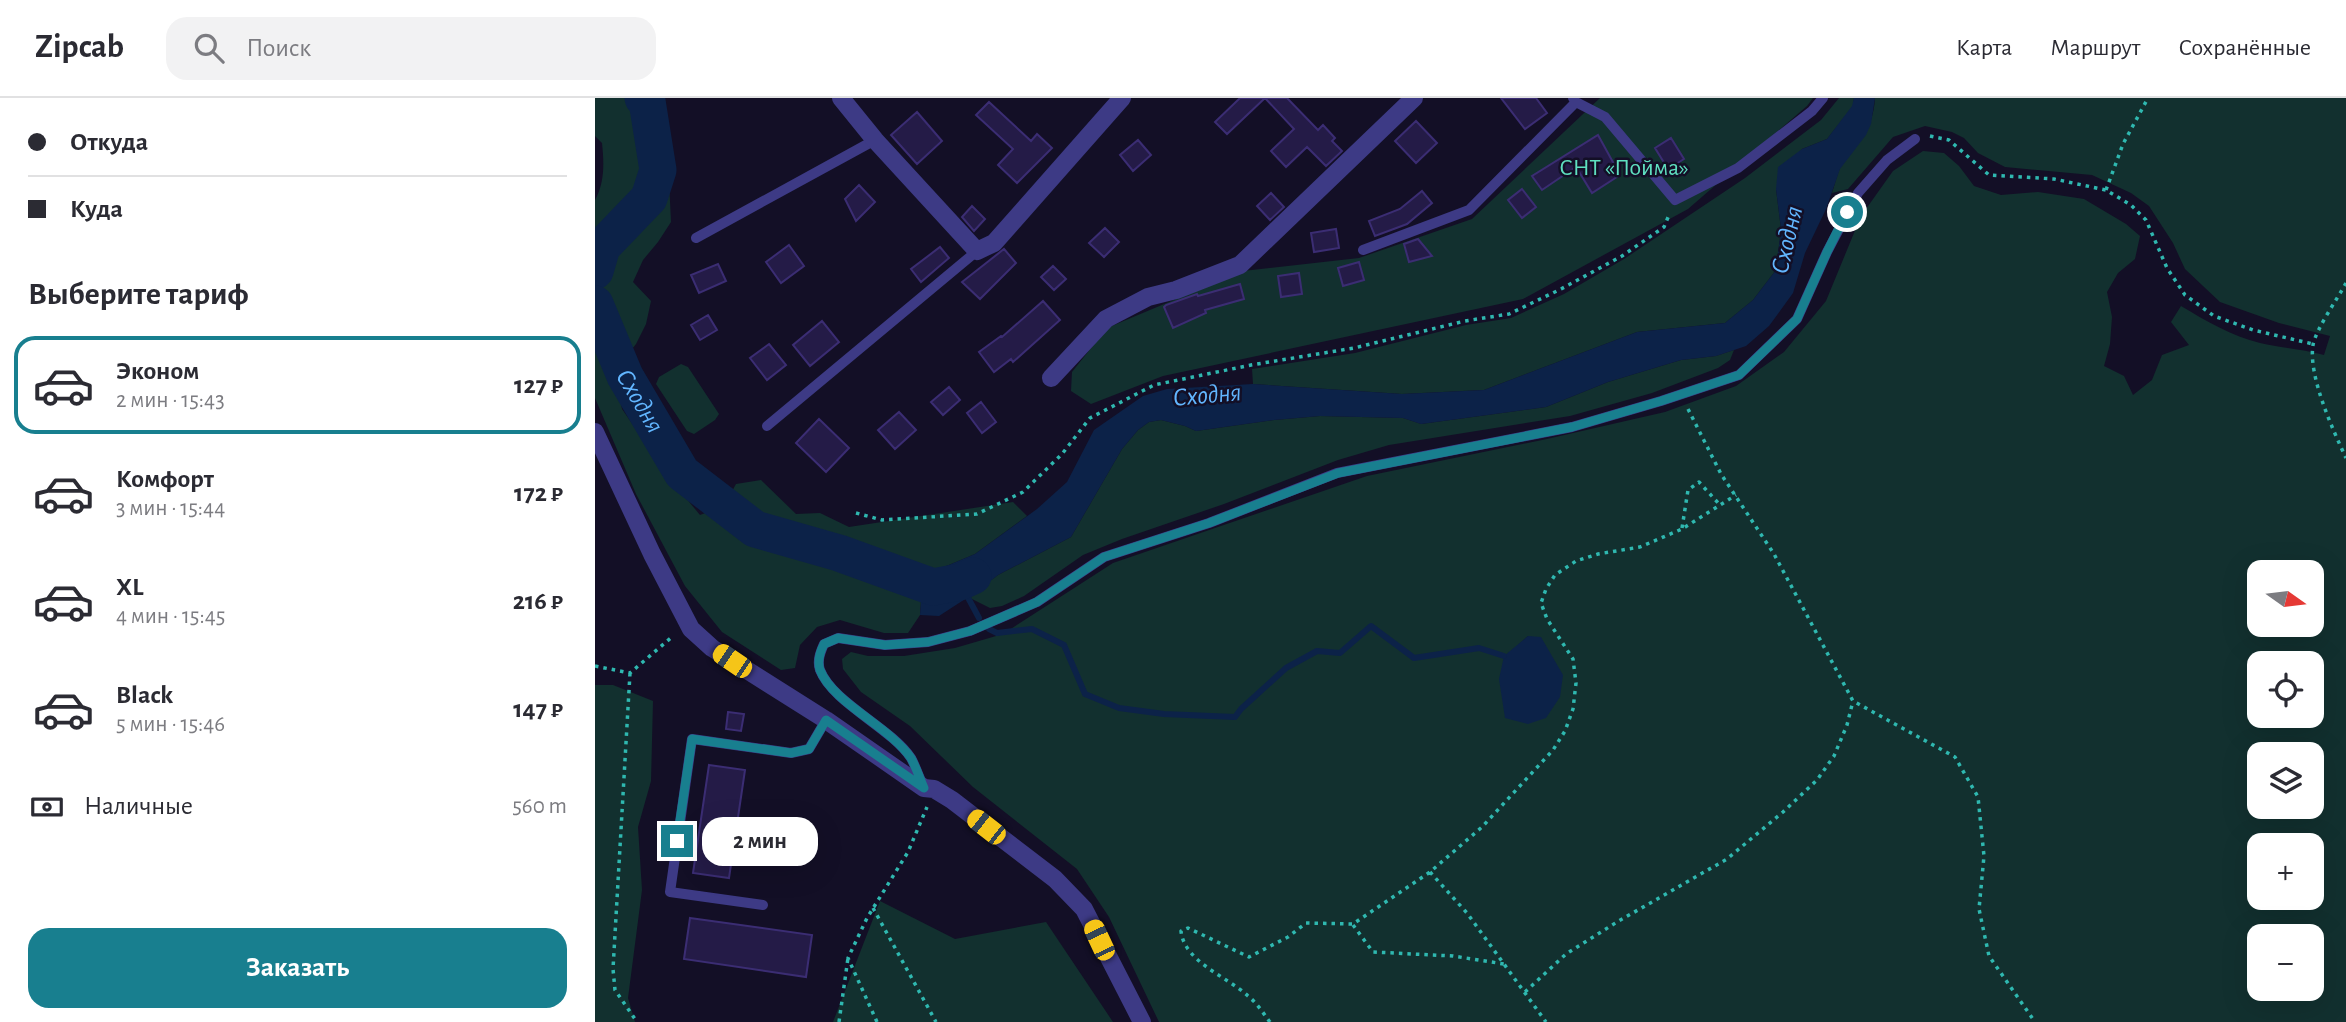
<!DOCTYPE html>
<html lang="ru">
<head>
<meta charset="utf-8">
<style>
	:root { --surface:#fff; --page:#f2f2f3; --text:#2b2b33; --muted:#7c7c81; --line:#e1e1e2; --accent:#187f8f }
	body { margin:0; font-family:"Alegreya Sans",sans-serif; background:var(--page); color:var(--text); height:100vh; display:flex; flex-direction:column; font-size:26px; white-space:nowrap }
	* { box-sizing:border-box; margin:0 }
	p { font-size:23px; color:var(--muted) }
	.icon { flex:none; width:38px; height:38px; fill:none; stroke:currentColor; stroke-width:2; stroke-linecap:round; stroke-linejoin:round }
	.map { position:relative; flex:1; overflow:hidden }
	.sheet { display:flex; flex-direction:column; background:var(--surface); width:595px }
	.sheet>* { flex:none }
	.top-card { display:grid; align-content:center; height:154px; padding:0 28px; background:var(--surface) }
	.needle { width:46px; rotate:104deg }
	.buttons { position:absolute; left:1652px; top:462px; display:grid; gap:14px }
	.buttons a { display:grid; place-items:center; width:77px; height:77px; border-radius:14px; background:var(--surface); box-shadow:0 7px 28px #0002; font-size:35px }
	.end { position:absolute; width:32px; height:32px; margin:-16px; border:9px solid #187f8f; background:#fff; box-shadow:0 0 0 4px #fff }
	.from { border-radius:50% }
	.bubble { position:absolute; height:49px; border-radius:21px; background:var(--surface); box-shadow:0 7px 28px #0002; font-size:23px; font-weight:600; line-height:49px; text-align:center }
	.car { position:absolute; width:21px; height:42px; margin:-21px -10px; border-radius:9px; box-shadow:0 0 5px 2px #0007; background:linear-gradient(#f5c518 24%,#345 0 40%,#f5c518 0 76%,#345 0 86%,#f5c518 0) }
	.top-card b { display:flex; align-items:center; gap:24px; height:66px; font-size:26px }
	.top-card b+b { border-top:2px solid var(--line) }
	.top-card i { width:18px; height:18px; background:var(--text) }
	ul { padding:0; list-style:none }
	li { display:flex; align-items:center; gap:21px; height:98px; margin:0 14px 10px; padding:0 14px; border:4px solid transparent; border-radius:21px }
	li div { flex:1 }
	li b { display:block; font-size:26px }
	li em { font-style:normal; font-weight:600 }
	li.on { border-color:var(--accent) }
	li>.icon { width:63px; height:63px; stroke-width:1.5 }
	h2 { padding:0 28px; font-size:32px; line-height:84px }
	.pay { display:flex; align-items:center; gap:18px; height:77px; padding:0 28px; font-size:26px }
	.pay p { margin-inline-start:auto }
	.cta { display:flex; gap:14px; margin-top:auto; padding:14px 28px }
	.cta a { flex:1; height:80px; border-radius:21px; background:var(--accent); color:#fff; font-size:28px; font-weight:600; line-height:80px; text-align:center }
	header { display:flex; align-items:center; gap:42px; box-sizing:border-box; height:98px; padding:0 35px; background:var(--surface); border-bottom:2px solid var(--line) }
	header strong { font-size:33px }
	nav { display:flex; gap:38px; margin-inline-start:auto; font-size:24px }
	.search { width:490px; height:63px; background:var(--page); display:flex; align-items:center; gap:18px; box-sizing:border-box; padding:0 24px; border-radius:21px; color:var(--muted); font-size:26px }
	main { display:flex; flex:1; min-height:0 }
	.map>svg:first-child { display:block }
	.green { fill:#12302f; fill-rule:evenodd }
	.water { fill:#0c2248 }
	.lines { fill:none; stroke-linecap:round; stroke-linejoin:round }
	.stream { stroke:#0c2248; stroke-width:6 }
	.river { stroke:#0c2248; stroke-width:37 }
	.building { fill:#241b47; stroke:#3b2d73; stroke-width:2 }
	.path { stroke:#2fb8b0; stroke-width:3.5; stroke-dasharray:3.5 5; stroke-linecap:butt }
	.lane { stroke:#3d3a85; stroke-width:10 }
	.street { stroke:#3d3a85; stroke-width:18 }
	.route { stroke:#187f8f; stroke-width:9 }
	.labels { text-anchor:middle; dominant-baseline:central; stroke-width:5; stroke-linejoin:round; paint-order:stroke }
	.park-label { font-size:24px; fill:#5fe0c0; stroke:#130f26 }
	.water-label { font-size:26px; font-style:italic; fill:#62b6ff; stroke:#130f26 }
</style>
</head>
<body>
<header>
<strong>Zipcab</strong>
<div class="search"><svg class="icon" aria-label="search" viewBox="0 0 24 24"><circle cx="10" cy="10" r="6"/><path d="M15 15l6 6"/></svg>Поиск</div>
<nav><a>Карта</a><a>Маршрут</a><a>Сохранённые</a></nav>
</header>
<main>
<section class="sheet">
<div class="top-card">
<b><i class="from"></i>Откуда</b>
<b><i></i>Куда</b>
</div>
<h2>Выберите тариф</h2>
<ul>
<li class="on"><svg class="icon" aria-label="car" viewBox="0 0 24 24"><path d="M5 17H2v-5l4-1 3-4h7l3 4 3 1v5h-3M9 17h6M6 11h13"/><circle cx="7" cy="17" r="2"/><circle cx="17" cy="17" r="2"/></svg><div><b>Эконом</b><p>2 мин · 15:43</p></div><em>127 ₽</em></li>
<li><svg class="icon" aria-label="car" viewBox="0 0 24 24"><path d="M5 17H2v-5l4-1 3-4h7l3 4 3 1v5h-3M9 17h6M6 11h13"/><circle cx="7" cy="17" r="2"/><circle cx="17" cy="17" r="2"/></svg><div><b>Комфорт</b><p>3 мин · 15:44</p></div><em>172 ₽</em></li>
<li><svg class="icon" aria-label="car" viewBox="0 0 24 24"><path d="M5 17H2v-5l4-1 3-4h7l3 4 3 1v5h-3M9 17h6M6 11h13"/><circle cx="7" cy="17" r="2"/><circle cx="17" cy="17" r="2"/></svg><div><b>XL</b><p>4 мин · 15:45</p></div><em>216 ₽</em></li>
<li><svg class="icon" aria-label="car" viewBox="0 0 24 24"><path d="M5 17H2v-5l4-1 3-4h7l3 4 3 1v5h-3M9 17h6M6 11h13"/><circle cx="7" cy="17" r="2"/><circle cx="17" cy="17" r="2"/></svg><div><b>Black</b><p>5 мин · 15:46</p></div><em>147 ₽</em></li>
</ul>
<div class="pay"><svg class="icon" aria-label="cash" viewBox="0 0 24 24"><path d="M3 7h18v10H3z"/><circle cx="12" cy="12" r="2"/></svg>Наличные<p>560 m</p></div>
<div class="cta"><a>Заказать</a></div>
</section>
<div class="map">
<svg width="1751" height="924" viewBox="0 0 1751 924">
	<rect width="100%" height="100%" fill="#130f26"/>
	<path class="green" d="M 0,0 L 70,0 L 76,124 L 63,144 L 48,162 L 38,184 L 56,203 L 51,226 L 41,246 L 27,264 L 22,287 L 27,311 L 76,382 L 105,417 L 129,408 L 141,386 L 166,382 L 201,416 L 225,415 L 254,429 L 418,404 L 432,418 L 380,456 L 342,472 L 327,490 L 325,517 L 313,535 L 289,535 L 245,522 L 222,529 L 205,547 L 200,570 L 186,572 L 127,534 L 90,488 L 41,396 L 0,300 L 0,102 C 10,84 9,64 7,45 L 0,38 Z
		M 1005,0 L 1218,0 L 1212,8 L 1093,111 L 928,201 L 568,278 L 496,306 L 476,293 L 477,274 L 512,230 L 648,173 L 764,160 L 877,121 Z
		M 1244,0 L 1259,0 L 1258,8 L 1232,41 L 1207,51 L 1181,91 L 1186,131 L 1181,172 L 1158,202 L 1130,225 L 1042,234 L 889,292 L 807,296 L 658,286 L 657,271 L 760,255 L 871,227 L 916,220 L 969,196 L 1029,161 L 1150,80 L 1226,22 Z
		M 1280,0 L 1751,0 L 1751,924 L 564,924 L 514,819 L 482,771 L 378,689 L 315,628 L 266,594 L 248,571 L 247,561 L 256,554 L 273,558 L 309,558 L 360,550 L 408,536 L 518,465 L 772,378 L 952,341 L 1070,314 L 1141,288 L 1189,254 L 1231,203 L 1266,118 L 1298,73 L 1328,53 L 1349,55 L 1364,68 L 1379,88 L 1406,97 L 1443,94 L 1489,101 L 1531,126 L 1545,138 L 1540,161 L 1523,175 L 1512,194 L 1517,219 L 1515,246 L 1509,268 L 1529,278 L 1538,297 L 1557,282 L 1567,257 L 1594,247 L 1576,224 L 1586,208 C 1611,223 1637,238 1665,245 C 1686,250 1708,251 1729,257 L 1735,238 L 1684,225 L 1625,204 L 1590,171 L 1578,145 L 1554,108 L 1536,95 L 1497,77 L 1410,69 L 1383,55 L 1369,40 L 1357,34 L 1330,28 L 1298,39 L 1253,91 L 1237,95 C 1240,86 1242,76 1246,68 C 1263,42 1278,33 1280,0 ZM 1664,474 L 1717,474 L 1717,527 L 1664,527 ZM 933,538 L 911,620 L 909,605 L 921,549 ZM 1664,565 L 1717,565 L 1717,618 L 1664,618 ZM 1664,656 L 1717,656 L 1717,709 L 1664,709 ZM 1664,747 L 1717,747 L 1717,800 L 1664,800 ZM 1664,838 L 1717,838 L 1717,891 L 1664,891 Z
		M 1139,252 L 1135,262 L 1123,270 L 1057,295 L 975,318 L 794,347 L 743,362 L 629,406 L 527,441 L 488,457 L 429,498 L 407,508 L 395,510 L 373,499 L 403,477 L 476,439 L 527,351 L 543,332 L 554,324 L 566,322 L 590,328 L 601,333 L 679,322 L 725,318 L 808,320 L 826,326 L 951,309 L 1013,284 L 1086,262 L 1121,258 Z
		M 86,266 L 93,269 L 124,316 L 120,322 L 99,336 L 92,333 L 61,286 L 64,279 Z
		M 0,587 L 18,587 L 58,603 L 56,683 L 43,729 L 47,792 L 33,900 L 40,924 L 0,924 Z
		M 285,803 L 360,841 L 451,824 L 518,924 L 238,924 Z"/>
	<path class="water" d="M 1259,0 L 1280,0 L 1276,26 L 1271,37 L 1245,71 L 1231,111 L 1210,155 L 1198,195 L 1174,228 L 1151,248 L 1121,258 L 1086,262 L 1013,284 L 951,309 L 826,326 L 808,320 L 725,318 L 679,322 L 601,333 L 590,328 L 566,322 L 554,324 L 543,332 L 527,351 L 476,439 L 403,477 L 384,492 L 344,518 L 325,517 L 327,490 L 342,472 L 380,456 L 442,411 L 472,384 L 499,332 L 548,298 L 572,291 L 658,286 L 807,296 L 889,292 L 1042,234 L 1130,225 L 1158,202 L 1181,172 L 1186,131 L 1181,91 L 1183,69 L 1207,51 L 1232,41 L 1257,8 Z
		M 933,538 L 946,539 L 968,577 L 965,599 L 951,620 L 933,626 L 910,620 L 904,581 L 909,558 Z"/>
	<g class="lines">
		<path class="stream" d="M 370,494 L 384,520
			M 394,531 L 402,535 L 437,531 L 469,547 L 490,596 L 524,610 L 569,616 L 640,619 L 646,611 L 691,570 L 722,553 L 745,555 L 776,528 L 819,560 L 884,550 L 909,558"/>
		<g class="river">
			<path d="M 0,173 L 7,149 L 54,100 L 63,72 L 52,3 L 48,0"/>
			<path id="s1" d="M 0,206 L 30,278 L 87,375 L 160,431 L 244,455 L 338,489 L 365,484 L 378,478"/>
		</g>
	</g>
	<path class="building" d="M 645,0 L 692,0 L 723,32 L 728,27 L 740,40 L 737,43 L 747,53 L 731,68 L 712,49 L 691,69 L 676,53 L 699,31 L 670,0 L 632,36 L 620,24 Z
		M 906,0 L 941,0 L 952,15 L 930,31 Z
		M 394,4 L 436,43 L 442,36 L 457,50 L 422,85 L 403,67 L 418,51 L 381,17 Z
		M 322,14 L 347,43 L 322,66 L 296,37 Z
		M 821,23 L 842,45 L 821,65 L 800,43 Z
		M 1003,37 L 1025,77 L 997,95 L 981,69 L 947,92 L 937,78 Z
		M 1076,40 L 1089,61 L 1073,71 L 1060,50 Z
		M 543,42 L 556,57 L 538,73 L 525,57 Z
		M 264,87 L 280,104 L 261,123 L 250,101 Z
		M 927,91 L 941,109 L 927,120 L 913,102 Z
		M 827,93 L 837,105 L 812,126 L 780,138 L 774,123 L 805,111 Z
		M 676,95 L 689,109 L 675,122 L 662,108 Z
		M 377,108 L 390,121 L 379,133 L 367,119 Z
		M 510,130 L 524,144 L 509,159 L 494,145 Z
		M 741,131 L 744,150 L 719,154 L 716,135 Z
		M 823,141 L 837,158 L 814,164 L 809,146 Z
		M 194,147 L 209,168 L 186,185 L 171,164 Z
		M 345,149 L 354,160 L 326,184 L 316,171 Z
		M 409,151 L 421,165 L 385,201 L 367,184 Z
		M 764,164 L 769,182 L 748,188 L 743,170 Z
		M 123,166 L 131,183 L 104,195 L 96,177 Z
		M 458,168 L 471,181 L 459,192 L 446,179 Z
		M 704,175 L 707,196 L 686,199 L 683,178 Z
		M 645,186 L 649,201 L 610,212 L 611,215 L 578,230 L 569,209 L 571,207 L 602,196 L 603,198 Z
		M 448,203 L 465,222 L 418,264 L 416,261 L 399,274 L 384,254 L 406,238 L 407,239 Z
		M 113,217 L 122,232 L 105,242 L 96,227 Z
		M 227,223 L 244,244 L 215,268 L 198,247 Z
		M 174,246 L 191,267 L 172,282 L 155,260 Z
		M 354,289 L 365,302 L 348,317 L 336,304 Z
		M 386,304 L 401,324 L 387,335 L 372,315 Z
		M 304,314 L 321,332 L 300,351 L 283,332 Z
		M 224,321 L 254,350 L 231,374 L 201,345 Z
		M 133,614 L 149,616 L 146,633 L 131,631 Z
		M 114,667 L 150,672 L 134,780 L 98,775 Z
		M 95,820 L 217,837 L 211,879 L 89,861 Z"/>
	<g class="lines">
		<path class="path" d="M 1335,38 L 1354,42 L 1394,77 L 1459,81 L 1511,92 L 1536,107 L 1551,122 L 1572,170 L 1590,197 L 1619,218 L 1658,232 L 1718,246
			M 1511,92 L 1528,46 L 1553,0
			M 1751,185 C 1743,200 1721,231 1718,247 C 1713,278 1738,332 1751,360
			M 1093,311 L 1126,376 L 1179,456 L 1258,603 L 1360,659 L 1383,699 L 1389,758 L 1384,811 L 1394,858 L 1440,924
			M 261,415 L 287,422 L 382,416 L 428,394 L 467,356 L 495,320 L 559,287 L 656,267 L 759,250 L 870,223 L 914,216 L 966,191 L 1027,158 L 1069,129 L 1074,117
			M 1087,430 L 1093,392 L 1104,384 L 1125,407
			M 0,568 L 35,575 L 78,538
			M 35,575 L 18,871 L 20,892 L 42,924
			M 835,774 L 872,815 L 951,924
			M 278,810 L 341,924
			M 758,827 L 778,854 L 858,858 L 909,866
			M 930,894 L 971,856 L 1022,824 L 1132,761 L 1188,714 L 1222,682 L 1239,658 L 1252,627 L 1258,603
			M 244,924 L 253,860
			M 282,924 L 253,860 L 272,820 L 313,754 L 332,709
			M 675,924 C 668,915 662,905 653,898 C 633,879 589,864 586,833 L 593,830 L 654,859 L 693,839 L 711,825 L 758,826 L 835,774 L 887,729 L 958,652 L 970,633 L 978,611 L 981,585 L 978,561 L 952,521 L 946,505 L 951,491 L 960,477 L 981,463 L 1003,456 L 1045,449 L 1087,431 L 1141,397"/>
		<path class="lane" d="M 981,4 L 1010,19 L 1080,102 L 1143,70 L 1217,13 L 1228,0
			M 101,140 L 280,42
			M 768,152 L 874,112 L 981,4 L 978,0
			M 172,328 L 382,153
			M 327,685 C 323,677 320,667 316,660 C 295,629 238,605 225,572 C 222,563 225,555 229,546 L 243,540 L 290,547 L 333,544 L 375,533 L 442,504 L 509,459 L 614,425 L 742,375 L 977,329 L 1066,303 L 1144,277 L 1202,221 L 1232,154 L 1263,95 L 1292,62 L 1320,41
			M 168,807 L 75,794 L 97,641 L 196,655 L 214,651 L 231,622"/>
		<path class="street" d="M 246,0 L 280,42 L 382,153 L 399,145 L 527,0
			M 456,280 L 511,221 L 553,199 L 581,192 L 645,167 L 819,0
			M 0,334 L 57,456 L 96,531 L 117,550 L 231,622 L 329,690 L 339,691 L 357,702 L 460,781 L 489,811 L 547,924"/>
	</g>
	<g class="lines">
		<path class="route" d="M 82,743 L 97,641 L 196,655 L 214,651 L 231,622 L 329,690 C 325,681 321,669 316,660 C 295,629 238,605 225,572 C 222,563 225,554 229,546 L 243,540 L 290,547 L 333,544 L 375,533 L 442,504 L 509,459 L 614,425 L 743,375 L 977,329 L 1066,303 L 1144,277 L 1202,221 L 1232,154 L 1252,114"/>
	</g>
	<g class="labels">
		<g class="park-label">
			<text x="1029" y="70">СНТ «Пойма»</text>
		</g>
		<g class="water-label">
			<text transform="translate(1192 142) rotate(-77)">Сходня</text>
			<text transform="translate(612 297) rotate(-5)">Сходня</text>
			<text stroke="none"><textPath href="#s1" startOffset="107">Сходня</textPath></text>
		</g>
	</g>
</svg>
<div class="buttons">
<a><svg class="needle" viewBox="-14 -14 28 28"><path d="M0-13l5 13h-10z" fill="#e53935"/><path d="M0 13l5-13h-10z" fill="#7c7c81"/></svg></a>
<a><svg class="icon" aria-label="locate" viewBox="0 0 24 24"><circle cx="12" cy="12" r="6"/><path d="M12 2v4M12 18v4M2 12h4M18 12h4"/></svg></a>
<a><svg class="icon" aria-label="layers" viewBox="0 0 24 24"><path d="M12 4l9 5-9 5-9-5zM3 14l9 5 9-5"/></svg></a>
<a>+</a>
<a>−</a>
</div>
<i class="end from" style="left:1252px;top:114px"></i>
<i class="end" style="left:82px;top:743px"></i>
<div class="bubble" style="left:107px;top:719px;width:116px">2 мин</div>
<i class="car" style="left:137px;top:563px;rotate:304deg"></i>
<i class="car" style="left:391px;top:729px;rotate:308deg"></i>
<i class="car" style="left:504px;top:842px;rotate:335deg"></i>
</div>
</main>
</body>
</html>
